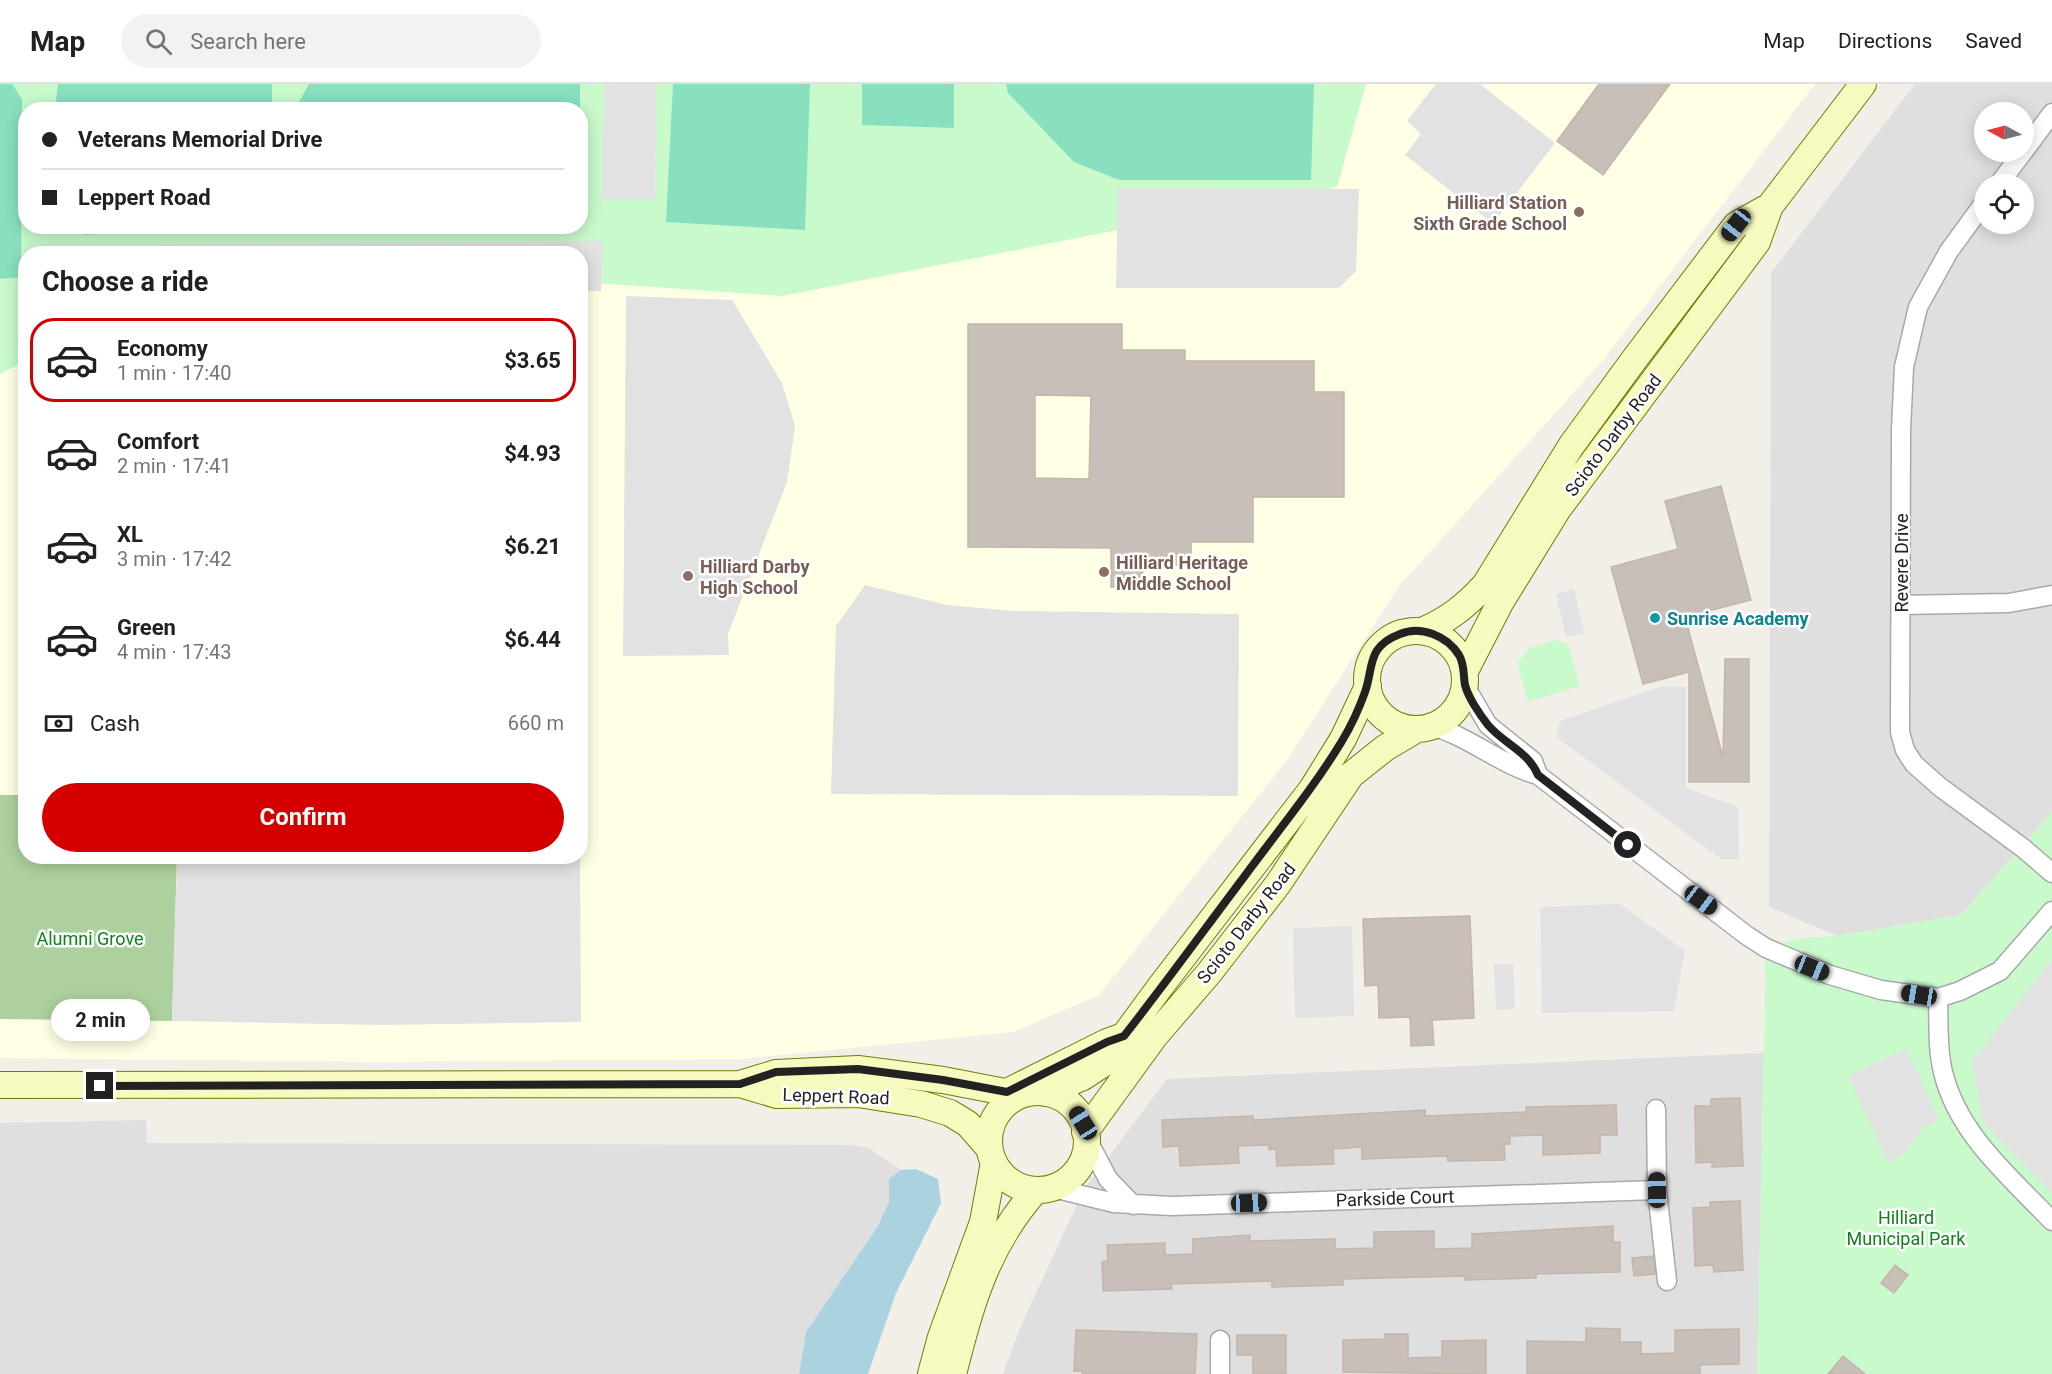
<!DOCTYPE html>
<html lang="en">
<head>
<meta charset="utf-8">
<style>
	:root { --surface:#fff; --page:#f2f2f2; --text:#202124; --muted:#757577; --line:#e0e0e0; --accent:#d40000 }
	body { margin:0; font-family:Roboto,sans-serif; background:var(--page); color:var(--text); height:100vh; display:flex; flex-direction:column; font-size:22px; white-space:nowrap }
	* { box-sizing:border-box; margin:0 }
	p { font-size:20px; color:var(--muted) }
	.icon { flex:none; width:33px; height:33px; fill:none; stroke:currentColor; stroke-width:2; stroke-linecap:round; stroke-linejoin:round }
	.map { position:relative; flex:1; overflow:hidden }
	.side { position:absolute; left:18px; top:162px; width:570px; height:618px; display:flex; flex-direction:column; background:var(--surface); border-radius:24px; box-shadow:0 3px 15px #0003 }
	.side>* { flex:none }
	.hud { position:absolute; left:18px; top:18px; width:570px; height:132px; border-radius:24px; box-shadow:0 3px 15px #0003; display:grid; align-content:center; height:132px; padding:0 24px; background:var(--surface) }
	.needle { width:39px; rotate:277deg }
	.buttons { position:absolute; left:1974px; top:18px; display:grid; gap:12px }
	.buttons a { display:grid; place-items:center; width:60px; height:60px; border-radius:50%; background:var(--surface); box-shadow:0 3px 15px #0003; font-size:30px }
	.end { position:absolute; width:27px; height:27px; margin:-14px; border:8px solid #222; background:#fff; box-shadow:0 0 0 3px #fff }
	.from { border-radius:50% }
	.bubble { position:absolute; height:42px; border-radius:21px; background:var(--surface); box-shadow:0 3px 15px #0003; font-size:20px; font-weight:700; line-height:42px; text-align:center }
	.car { position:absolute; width:18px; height:36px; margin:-18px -9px; border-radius:8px; box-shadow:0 0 4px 2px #0007; background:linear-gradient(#222 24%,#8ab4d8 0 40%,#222 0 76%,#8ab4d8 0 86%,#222 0) }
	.hud b { display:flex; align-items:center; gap:21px; height:57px; font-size:22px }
	.hud b+b { border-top:2px solid var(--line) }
	.hud i { width:15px; height:15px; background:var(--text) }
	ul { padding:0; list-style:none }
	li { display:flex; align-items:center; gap:18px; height:84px; margin:0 12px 9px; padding:0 12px; border:3px solid transparent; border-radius:24px }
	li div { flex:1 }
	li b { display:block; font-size:22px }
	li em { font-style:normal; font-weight:700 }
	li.selected { border-color:var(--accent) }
	li>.icon { width:54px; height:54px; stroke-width:1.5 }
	h2 { padding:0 24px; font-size:27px; line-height:72px }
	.pay { display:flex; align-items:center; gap:15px; height:66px; padding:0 24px; font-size:22px }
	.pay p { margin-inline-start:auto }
	.button { display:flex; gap:12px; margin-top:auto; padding:12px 24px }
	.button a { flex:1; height:69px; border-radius:36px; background:var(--accent); color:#fff; font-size:24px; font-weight:700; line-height:69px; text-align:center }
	header { display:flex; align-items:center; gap:36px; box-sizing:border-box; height:84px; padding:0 30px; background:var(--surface); border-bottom:2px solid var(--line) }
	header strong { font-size:28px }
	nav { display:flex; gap:33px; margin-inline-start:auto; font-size:21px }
	.search { width:420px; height:54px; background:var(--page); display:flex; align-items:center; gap:15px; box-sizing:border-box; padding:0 21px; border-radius:33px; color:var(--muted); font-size:22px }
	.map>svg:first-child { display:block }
	.residential { fill:#e0dfdf; fill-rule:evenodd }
	.education { fill:#ffffe5; fill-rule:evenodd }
	.forest { fill:#add19e }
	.park { fill:#c8facc; fill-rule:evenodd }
	.pitch { fill:#88e0be }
	.parking { fill:#e2e2e2 }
	.water { fill:#aad3df }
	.building { fill:#c7bfb8; stroke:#c4b6ab; stroke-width:1.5; fill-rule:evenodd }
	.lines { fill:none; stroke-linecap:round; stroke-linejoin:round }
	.street-casing { stroke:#a9a9a9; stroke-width:21 }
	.secondary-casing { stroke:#707d05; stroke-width:28 }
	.street { stroke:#fff; stroke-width:18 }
	.secondary { stroke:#f7fabf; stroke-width:26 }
	.route { stroke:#222; stroke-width:8 }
	.education-dot { fill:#8d6e63; stroke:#fff; stroke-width:2 }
	.culture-dot { fill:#0f9aa8; stroke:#fff; stroke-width:2 }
	.labels { text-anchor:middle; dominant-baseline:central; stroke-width:5; stroke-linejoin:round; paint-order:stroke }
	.education-label { font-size:18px; font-weight:bold; fill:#785e54; stroke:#fff; text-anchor:start }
	.street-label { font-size:18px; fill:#222; stroke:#fff }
	.culture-label { font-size:18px; font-weight:bold; fill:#0d838f; stroke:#fff; text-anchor:start }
	.park-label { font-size:18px; fill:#0c8416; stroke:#fff }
</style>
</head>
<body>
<header>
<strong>Map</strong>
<div class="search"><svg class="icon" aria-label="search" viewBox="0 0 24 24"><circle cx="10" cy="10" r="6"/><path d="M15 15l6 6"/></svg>Search here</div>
<nav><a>Map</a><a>Directions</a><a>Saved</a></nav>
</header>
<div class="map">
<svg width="2052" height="1290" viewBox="0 0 2052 1290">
	<rect width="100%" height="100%" fill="#f2efe9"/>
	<path class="residential" d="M 1915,0 L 2052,0 L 2052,728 L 1961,831 L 1838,852 L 1769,823 L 1771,189 ZM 1984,28 L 2024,28 L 2024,68 L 1984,68 ZM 1984,100 L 2024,100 L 2024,140 L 1984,140 Z
		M 1764,969 L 1757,1290 L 1003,1290 L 1020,1244 L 1084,1105 L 1167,995 Z
		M 146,1036 L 147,1059 L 852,1061 L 868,1064 L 901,1086 L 889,1095 L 889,1118 L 878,1142 L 806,1248 L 799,1290 L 0,1290 L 0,1039 Z"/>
	<path class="education" d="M 0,0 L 1815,0 L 1604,275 L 1399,502 L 1285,679 L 1099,911 L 1013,948 L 740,975 L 382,978 L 0,974 ZM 26,26 L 580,26 L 580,142 L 26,142 ZM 26,170 L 580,170 L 580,772 L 26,772 Z"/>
	<path class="forest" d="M 0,711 L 25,711 L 26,772 L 177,773 L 172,937 L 0,935 Z"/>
	<path class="park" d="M 0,0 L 1366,0 L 1337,103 L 782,212 L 581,198 L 580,170 L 26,170 L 25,277 L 0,290 ZM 26,26 L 580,26 L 580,142 L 26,142 Z
		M 1555,556 L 1568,560 L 1580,602 L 1528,618 L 1517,580 L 1529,564 Z
		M 2052,728 L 2052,1290 L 1757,1290 L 1766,864 L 1801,854 L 1838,852 L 1961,831 Z"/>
	<path class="pitch" d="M 0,0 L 12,0 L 22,15 L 21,193 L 0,195 Z
		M 58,0 L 272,0 L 272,25 L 55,25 Z
		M 309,0 L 580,0 L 580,25 L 295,25 Z
		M 673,0 L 810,0 L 805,146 L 666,138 Z
		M 862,0 L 954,0 L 954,44 L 862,41 Z
		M 1006,0 L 1314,0 L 1311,96 L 1119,96 L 1074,78 L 1008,9 Z
		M 79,143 L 141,143 L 86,151 Z"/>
	<path class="parking" d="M 604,0 L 656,0 L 655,115 L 602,115 Z
		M 1436,0 L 1480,0 L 1555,59 L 1493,140 L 1405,71 L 1421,50 L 1407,37 Z
		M 1118,104 L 1359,105 L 1356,187 L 1339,204 L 1116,204 Z
		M 603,157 L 601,207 L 581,207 L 580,170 L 144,169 L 163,160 Z
		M 626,212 L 732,216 L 782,299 L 795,342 L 787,398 L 728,550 L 729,571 L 623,572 Z
		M 865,501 L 947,521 L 1013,527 L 1239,530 L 1238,712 L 831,710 L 836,542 Z
		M 1574,505 L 1584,549 L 1566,553 L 1556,510 Z
		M 1660,603 L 1686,603 L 1686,704 L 1738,723 L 1739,775 L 1721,775 L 1556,653 L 1560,637 Z
		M 177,773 L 580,773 L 581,938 L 382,941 L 172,937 Z
		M 1620,820 L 1685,867 L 1674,927 L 1542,929 L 1540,823 Z
		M 1352,842 L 1354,932 L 1295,934 L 1293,844 Z
		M 2052,876 L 2052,1109 L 1982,1038 L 1972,977 Z
		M 1494,880 L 1513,880 L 1515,925 L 1496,926 Z
		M 1906,965 L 1939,1036 L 1922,1044 L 1904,1070 L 1888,1078 L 1848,992 Z"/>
	<path class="water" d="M 916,1085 L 938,1095 L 941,1119 L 896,1209 L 868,1290 L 799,1290 L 806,1248 L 878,1142 L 889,1118 L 889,1095 L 901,1086 Z"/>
	<path class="building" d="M 1599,0 L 1670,0 L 1603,91 L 1557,57 Z
		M 968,240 L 1122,240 L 1122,266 L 1185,266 L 1185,277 L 1314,277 L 1314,308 L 1344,308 L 1344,413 L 1253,413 L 1253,458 L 1191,458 L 1191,481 L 1143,481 L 1142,503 L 1111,503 L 1111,464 L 968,463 ZM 1035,311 L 1091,312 L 1089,395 L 1035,394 Z
		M 1721,402 L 1751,516 L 1685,533 L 1723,673 L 1725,575 L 1749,575 L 1749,698 L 1689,698 L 1689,588 L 1643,600 L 1611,483 L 1678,465 L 1665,417 Z
		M 1470,832 L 1474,934 L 1432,936 L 1434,961 L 1411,962 L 1410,933 L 1379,934 L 1378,901 L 1365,902 L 1363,835 Z
		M 1740,1014 L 1743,1082 L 1712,1083 L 1712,1078 L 1696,1079 L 1695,1022 L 1711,1022 L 1711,1015 Z
		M 1616,1021 L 1617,1051 L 1600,1051 L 1600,1069 L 1543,1071 L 1543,1051 L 1510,1052 L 1510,1060 L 1504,1060 L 1505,1076 L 1448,1077 L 1447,1072 L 1362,1075 L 1362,1063 L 1333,1065 L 1334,1080 L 1277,1082 L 1276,1065 L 1269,1066 L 1269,1061 L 1238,1062 L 1239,1079 L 1180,1082 L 1179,1062 L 1163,1063 L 1162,1036 L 1253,1032 L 1253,1036 L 1425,1026 L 1425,1032 L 1526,1028 L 1526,1023 Z
		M 1740,1117 L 1743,1186 L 1714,1188 L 1713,1181 L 1695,1182 L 1693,1124 L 1710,1123 L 1710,1118 Z
		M 1613,1142 L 1613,1158 L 1620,1158 L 1620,1188 L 1536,1190 L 1536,1194 L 1465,1196 L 1465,1192 L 1343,1195 L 1343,1201 L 1272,1203 L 1272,1197 L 1171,1200 L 1172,1205 L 1103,1207 L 1102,1178 L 1108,1177 L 1107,1161 L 1165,1159 L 1165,1171 L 1193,1170 L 1193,1155 L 1250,1151 L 1250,1157 L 1335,1155 L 1335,1165 L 1374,1164 L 1374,1148 L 1434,1147 L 1434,1165 L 1472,1164 L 1472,1150 Z
		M 1653,1172 L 1655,1190 L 1634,1192 L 1632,1174 Z
		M 1895,1181 L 1908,1191 L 1894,1209 L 1881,1199 Z
		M 1586,1244 L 1620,1245 L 1620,1258 L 1641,1258 L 1641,1270 L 1675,1269 L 1675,1246 L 1739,1245 L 1739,1280 L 1700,1281 L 1700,1290 L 1527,1290 L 1527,1257 L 1586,1258 Z
		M 1076,1246 L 1197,1250 L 1195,1290 L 1082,1290 L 1082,1287 L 1074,1287 Z
		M 1385,1250 L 1408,1250 L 1408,1274 L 1442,1273 L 1442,1257 L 1486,1256 L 1486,1290 L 1343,1288 L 1343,1256 L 1385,1255 Z
		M 1237,1251 L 1286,1251 L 1286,1290 L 1253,1290 L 1253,1271 L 1237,1271 Z
		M 1843,1272 L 1865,1290 L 1828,1290 Z"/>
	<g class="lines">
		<g class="street-casing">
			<path id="street" d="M 2024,67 L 2052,29
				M 1999,100 L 2023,68
				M 1984,119 L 1949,167 L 1918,223 L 1904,283 L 1901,346 L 1900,648 L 1905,666 L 1914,680 L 1940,703 L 2023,764 L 2052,789
				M 1901,521 L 2009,519 L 2052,511
				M 1465,602 L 1488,641 L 1533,677 L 1538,691
				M 1432,642 C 1470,653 1501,681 1538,691 L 1746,851 L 1766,864 L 1830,891 L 1881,906 L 1938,914 L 1960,907 L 2000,887 L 2052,827
				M 1938,914 C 1939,938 1937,965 1943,988 C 1958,1050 2009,1092 2052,1137
				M 1656,1025 L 1657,1106 L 1667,1197
				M 1087,1055 L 1108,1095 L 1133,1121
				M 1053,1104 L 1114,1119 L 1172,1122 L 1657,1106
				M 1220,1290 L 1220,1256"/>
		</g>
		<g class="secondary-casing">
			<path id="secondary" d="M 1422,547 C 1448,536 1466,522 1485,501 L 1571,362 L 1636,273 L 1736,141 L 1770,122
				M1367 596a49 49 0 1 1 98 0a49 49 0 1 1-98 0Z
				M 1465,587 L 1500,519 L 1558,425 L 1757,158 L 1770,122 L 1863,0
				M 740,1000 L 776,989 L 858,985 L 943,996 L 1021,1011
				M 0,1001 L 740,1000 L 777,1011 L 858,1010 L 921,1020 L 950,1029 L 968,1040 L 989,1064
				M 1011,1006 L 1107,958 L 1121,953
				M989 1057a49 49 0 1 1 98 0a49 49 0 1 1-98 0Z
				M 1045,1009 L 1083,993 L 1115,972 L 1124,952 L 1160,903 L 1312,705 L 1343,655 L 1368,602
				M 1085,1048 L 1154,953 L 1209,889 L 1278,800 L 1351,691 L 1385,664 L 1417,645
				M 931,1290 L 941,1253 L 983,1138 L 994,1078
				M 953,1290 C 971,1220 986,1163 1035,1107"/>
		</g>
		<use href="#street" class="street"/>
		<use href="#secondary" class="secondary"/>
	</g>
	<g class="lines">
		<path class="route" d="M 100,1002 L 740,1000 L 776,988 L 858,985 L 943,996 L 1007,1008 L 1107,958 L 1124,952 C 1165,900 1204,846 1244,793 C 1277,748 1313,705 1342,657 C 1351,642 1359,625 1365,608 C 1374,583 1366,563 1400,550 C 1421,541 1447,552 1459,571 C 1465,581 1463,591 1465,601 C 1468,613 1480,631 1488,641 C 1504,660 1528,667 1538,691 L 1628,761"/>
	</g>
	<g class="education-dot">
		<circle cx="1579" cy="128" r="6"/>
		<circle cx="1104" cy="488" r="6"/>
		<circle cx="688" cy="492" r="6"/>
	</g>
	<circle class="culture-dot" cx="1655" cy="534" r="6"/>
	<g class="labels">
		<g class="education-label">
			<text x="1567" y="118" text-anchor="end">Hilliard Station<tspan x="1567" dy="21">Sixth Grade School</tspan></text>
			<text x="1116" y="478">Hilliard Heritage<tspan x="1116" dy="21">Middle School</tspan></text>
			<text x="700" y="482">Hilliard Darby<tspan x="700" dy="21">High School</tspan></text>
		</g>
		<g class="street-label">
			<text transform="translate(1613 351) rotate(-53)">Scioto Darby Road</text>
			<text transform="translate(1901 479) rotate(-90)">Revere Drive</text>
			<text transform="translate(1246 839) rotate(-52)">Scioto Darby Road</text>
			<text transform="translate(836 1012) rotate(2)">Leppert Road</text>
			<text transform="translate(1395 1114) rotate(-2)">Parkside Court</text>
		</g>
		<g class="culture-label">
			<text x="1667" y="534">Sunrise Academy</text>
		</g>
		<g class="park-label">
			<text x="90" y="854">Alumni Grove</text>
			<text x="1906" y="1133">Hilliard<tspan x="1906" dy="21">Municipal Park</tspan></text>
		</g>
	</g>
</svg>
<div class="buttons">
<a><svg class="needle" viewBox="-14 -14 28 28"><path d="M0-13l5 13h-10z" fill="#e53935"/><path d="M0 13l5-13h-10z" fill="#757577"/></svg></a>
<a><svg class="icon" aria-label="locate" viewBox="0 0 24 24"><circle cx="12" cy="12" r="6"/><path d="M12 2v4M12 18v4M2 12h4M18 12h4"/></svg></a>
</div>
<i class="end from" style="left:1628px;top:761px"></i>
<i class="end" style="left:100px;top:1002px"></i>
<div class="bubble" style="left:51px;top:915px;width:99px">2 min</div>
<i class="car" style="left:1736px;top:141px;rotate:218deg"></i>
<i class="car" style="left:1701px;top:816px;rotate:127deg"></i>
<i class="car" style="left:1812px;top:884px;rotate:112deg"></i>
<i class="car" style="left:1919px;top:911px;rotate:279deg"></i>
<i class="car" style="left:1083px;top:1039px;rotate:328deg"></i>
<i class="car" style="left:1657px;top:1106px;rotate:359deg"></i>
<i class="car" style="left:1249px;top:1119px;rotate:88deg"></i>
<div class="hud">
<b><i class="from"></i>Veterans Memorial Drive</b>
<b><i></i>Leppert Road</b>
</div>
<section class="side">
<h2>Choose a ride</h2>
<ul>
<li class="selected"><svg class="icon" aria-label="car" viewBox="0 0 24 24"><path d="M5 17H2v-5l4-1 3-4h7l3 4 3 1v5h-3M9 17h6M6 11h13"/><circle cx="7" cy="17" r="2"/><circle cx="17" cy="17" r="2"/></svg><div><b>Economy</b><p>1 min · 17:40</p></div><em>$3.65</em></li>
<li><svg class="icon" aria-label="car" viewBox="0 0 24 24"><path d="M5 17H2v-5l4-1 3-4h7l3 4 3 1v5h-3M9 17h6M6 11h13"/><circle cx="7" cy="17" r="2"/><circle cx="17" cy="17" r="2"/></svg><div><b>Comfort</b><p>2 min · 17:41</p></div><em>$4.93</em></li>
<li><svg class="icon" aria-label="car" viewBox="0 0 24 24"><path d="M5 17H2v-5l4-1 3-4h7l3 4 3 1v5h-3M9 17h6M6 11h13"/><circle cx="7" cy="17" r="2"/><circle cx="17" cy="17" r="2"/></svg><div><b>XL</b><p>3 min · 17:42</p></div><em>$6.21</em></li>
<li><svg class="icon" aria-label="car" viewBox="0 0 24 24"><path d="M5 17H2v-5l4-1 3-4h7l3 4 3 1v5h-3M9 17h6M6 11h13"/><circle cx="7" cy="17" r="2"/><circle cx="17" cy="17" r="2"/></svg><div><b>Green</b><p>4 min · 17:43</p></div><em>$6.44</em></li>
</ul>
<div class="pay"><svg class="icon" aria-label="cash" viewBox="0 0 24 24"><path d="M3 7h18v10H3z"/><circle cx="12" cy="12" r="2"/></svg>Cash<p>660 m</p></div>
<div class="button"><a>Confirm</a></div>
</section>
</div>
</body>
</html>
